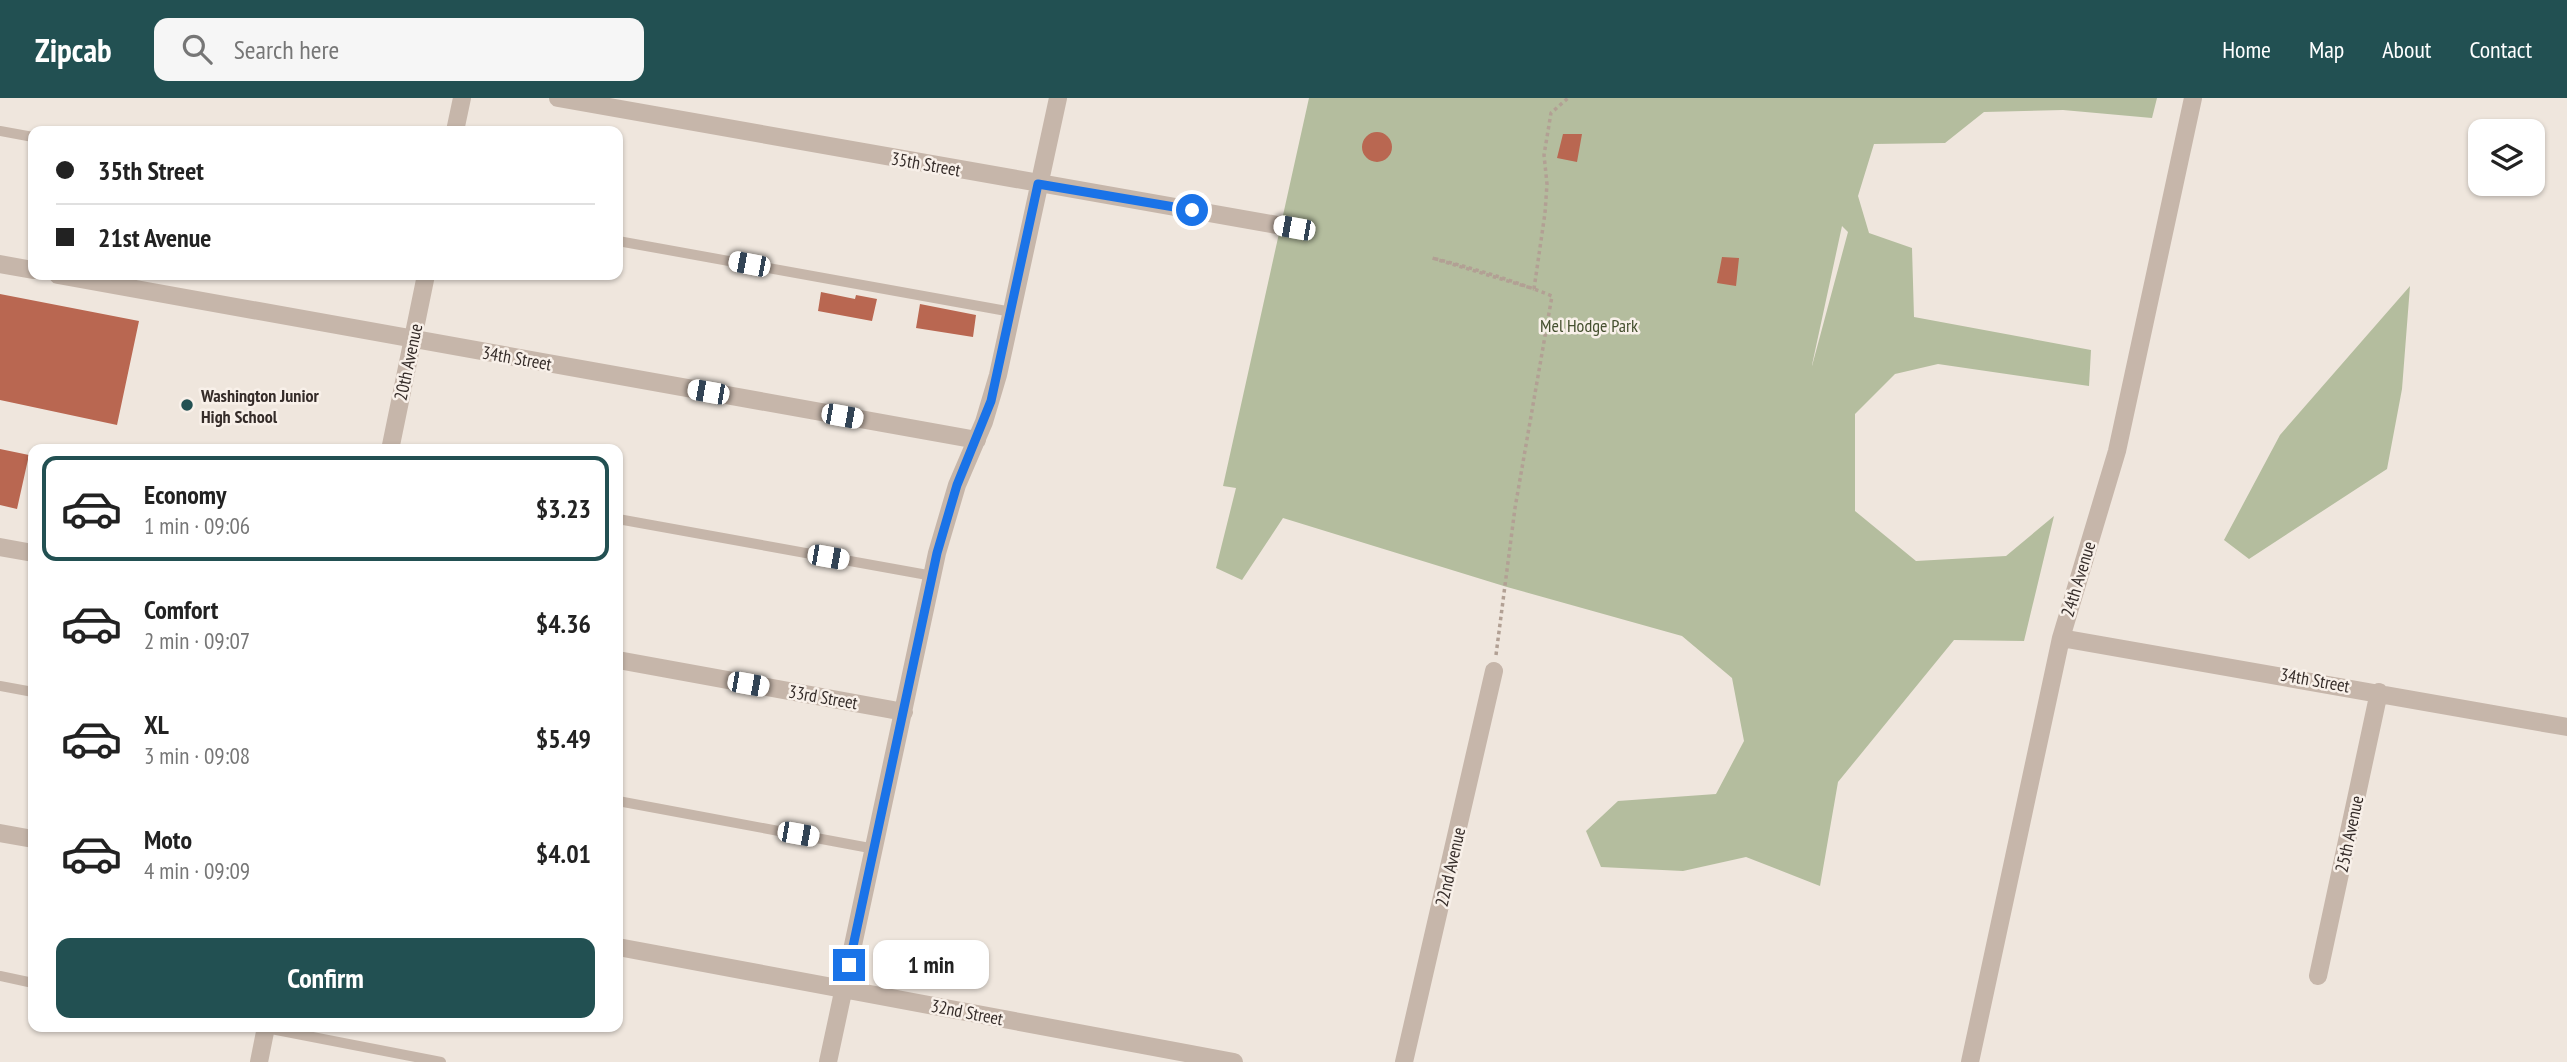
<!DOCTYPE html>
<html lang="en">
<head>
<meta charset="utf-8">
<style>
	:root { --surface:#fff; --page:#f6f6f6; --text:#222; --muted:#767676; --line:#e0e0e0; --accent:#225052 }
	body { margin:0; font-family:"PT Sans Narrow",sans-serif; background:var(--page); color:var(--text); height:100vh; display:flex; flex-direction:column; font-size:26px; white-space:nowrap }
	* { box-sizing:border-box; margin:0 }
	p { font-size:23px; color:var(--muted) }
	.icon { flex:none; width:38px; height:38px; fill:none; stroke:currentColor; stroke-width:2; stroke-linecap:round; stroke-linejoin:round }
	.map { position:relative; flex:1; overflow:hidden }
	.sheet { position:absolute; left:28px; top:346px; width:595px; height:588px; display:flex; flex-direction:column; background:var(--surface); border-radius:14px; box-shadow:0 2px 5px #0004 }
	.sheet>* { flex:none }
	.guide { position:absolute; left:28px; top:28px; width:595px; height:154px; border-radius:14px; box-shadow:0 2px 5px #0004; display:grid; align-content:center; height:154px; padding:0 28px; background:var(--surface) }
	.buttons { position:absolute; left:2468px; top:21px; display:grid; gap:14px }
	.buttons a { display:grid; place-items:center; width:77px; height:77px; border-radius:14px; background:var(--surface); box-shadow:0 2px 5px #0004; font-size:35px }
	.end { position:absolute; width:32px; height:32px; margin:-16px; border:9px solid #1a73e8; background:#fff; box-shadow:0 0 0 4px #fff }
	.from { border-radius:50% }
	.bubble { position:absolute; height:49px; border-radius:14px; background:var(--surface); box-shadow:0 2px 5px #0004; font-size:23px; font-weight:700; line-height:49px; text-align:center }
	.car { position:absolute; width:21px; height:42px; margin:-21px -10px; border-radius:9px; box-shadow:0 0 5px 2px #0007; background:linear-gradient(#fff 24%,#345 0 40%,#fff 0 76%,#345 0 86%,#fff 0) }
	.guide b { display:flex; align-items:center; gap:24px; height:66px; font-size:26px }
	.guide b+b { border-top:2px solid var(--line) }
	.guide i { width:18px; height:18px; background:var(--text) }
	ul { padding:12px 0 0; list-style:none }
	li { display:flex; align-items:center; gap:21px; height:105px; margin:0 14px 10px; padding:0 14px; border:4px solid transparent; border-radius:14px }
	li div { flex:1 }
	li b { display:block; font-size:26px }
	li em { font-style:normal; font-weight:700 }
	li.current { border-color:var(--accent) }
	li>.icon { width:63px; height:63px; stroke-width:1.5 }
	.primary-button { display:flex; gap:14px; margin-top:auto; padding:14px 28px }
	.primary-button a { flex:1; height:80px; border-radius:14px; background:var(--accent); color:#fff; font-size:28px; font-weight:700; line-height:80px; text-align:center }
	header { display:flex; align-items:center; gap:42px; box-sizing:border-box; height:98px; padding:0 35px; background:var(--accent); color:#fff }
	header strong { font-size:33px }
	nav { display:flex; gap:38px; margin-inline-start:auto; font-size:24px }
	.search { width:490px; height:63px; background:var(--page); display:flex; align-items:center; gap:18px; box-sizing:border-box; padding:0 24px; border-radius:14px; color:var(--muted); font-size:26px }
	.map>svg:first-child { display:block }
	.green { fill:#b4bd9e; fill-rule:evenodd }
	.building { fill:#b96751 }
	.lines { fill:none; stroke-linecap:round; stroke-linejoin:round }
	.path { stroke:#b2a094; stroke-width:3.5; stroke-dasharray:3.5 3.5; stroke-linecap:butt }
	.service { stroke:#c6b6aa; stroke-width:10 }
	.minor { stroke:#c6b6aa; stroke-width:18 }
	.route { stroke:#1a73e8; stroke-width:9 }
	.poi-dot { fill:#225052; stroke:#f8f0e9; stroke-width:2.5 }
	.labels { text-anchor:middle; dominant-baseline:central; stroke-width:5; stroke-linejoin:round; paint-order:stroke }
	.street-label { font-size:18px; fill:#352c29; stroke:#f8f0e9 }
	.park-label { font-size:18px; fill:#45502f; stroke:#f8f0e9 }
	.poi-label { font-size:18px; font-weight:bold; fill:#352c29; stroke:#f8f0e9; text-anchor:start }
</style>
</head>
<body>
<header>
<strong>Zipcab</strong>
<div class="search"><svg class="icon" aria-label="search" viewBox="0 0 24 24"><circle cx="10" cy="10" r="6"/><path d="M15 15l6 6"/></svg>Search here</div>
<nav><a>Home</a><a>Map</a><a>About</a><a>Contact</a></nav>
</header>
<div class="map">
<svg width="2567" height="964" viewBox="0 0 2567 964">
	<rect width="100%" height="100%" fill="#efe6dd"/>
	<path class="green" d="M 1309,0 L 2157,0 L 2152,20 L 2063,12 L 1984,14 L 1945,45 L 1874,46 L 1858,98 L 1869,135 L 1912,150 L 1914,219 L 2091,252 L 2089,288 L 1938,266 L 1895,276 L 1855,316 L 1855,413 L 1916,463 L 2006,458 L 2054,418 L 2024,543 L 1954,542 L 1838,684 L 1820,788 L 1746,759 L 1683,773 L 1601,769 L 1586,733 L 1618,703 L 1716,696 L 1744,643 L 1732,580 L 1682,538 L 1507,489 L 1283,420 L 1242,482 L 1216,470 L 1236,390 L 1223,388 ZM 1842,128 L 1848,134 L 1812,268 L 1812,267 Z
		M 2410,188 L 2402,291 L 2387,371 L 2249,461 L 2224,442 L 2280,337 Z"/>
	<path class="building" d="M1362 49a15 15 0 1 1 30 0a15 15 0 1 1-30 0Z
		M 1563,36 L 1582,36 L 1577,64 L 1557,60 Z
		M 1722,159 L 1739,160 L 1736,188 L 1717,185 Z
		M 821,194 L 855,201 L 856,197 L 877,201 L 872,223 L 818,213 Z
		M 0,196 L 139,223 L 117,327 L 0,302 Z
		M 920,206 L 976,217 L 973,239 L 916,230 Z
		M 0,351 L 29,357 L 17,411 L 0,407 Z"/>
	<g class="lines">
		<path class="path" d="M 1534,191 L 1545,115 L 1547,86 L 1544,57 L 1551,15 L 1568,0
			M 1496,557 L 1515,410 L 1552,198 C 1512,182 1473,170 1432,160 L 1534,191"/>
		<path class="service" d="M 0,33 L 33,39
			M 618,143 L 1012,214
			M 618,421 L 933,478
			M 0,588 L 33,594
			M 618,703 L 875,751
			M 0,878 L 33,885
			M 261,929 L 441,964"/>
		<path class="minor" d="M 558,0 L 1294,130
			M 455,33 L 462,0
			M 0,166 L 33,172
			M 58,177 L 977,342
			M 390,352 L 426,177
			M 0,449 L 33,455
			M 2061,540 L 2567,629
			M 618,562 L 904,614
			M 0,735 L 33,741
			M 618,849 L 1234,964
			M 2318,878 L 2379,594
			M 259,964 L 266,929
			M 828,964 L 937,455 L 957,387 L 984,324 L 998,277 L 1058,0
			M 1404,964 L 1494,573
			M 1970,964 L 2061,540 L 2117,353 L 2193,0"/>
	</g>
	<g class="lines">
		<path class="route" d="M 849,867 L 937,455 L 957,387 L 991,303 L 1038,86 L 1192,112"/>
	</g>
	<circle class="poi-dot" cx="187" cy="307" r="7"/>
	<g class="labels">
		<g class="street-label">
			<text transform="translate(926 66) rotate(10)">35th Street</text>
			<text transform="translate(517 260) rotate(10)">34th Street</text>
			<text transform="translate(408 264) rotate(-78)">20th Avenue</text>
			<text transform="translate(2078 481) rotate(-73)">24th Avenue</text>
			<text transform="translate(2315 582) rotate(10)">34th Street</text>
			<text transform="translate(823 599) rotate(10)">33rd Street</text>
			<text transform="translate(2349 736) rotate(-78)">25th Avenue</text>
			<text transform="translate(1450 769) rotate(-77)">22nd Avenue</text>
			<text transform="translate(967 914) rotate(11)">32nd Street</text>
		</g>
		<g class="park-label">
			<text x="1589" y="227">Mel Hodge Park</text>
		</g>
		<g class="poi-label">
			<text x="201" y="297">Washington Junior<tspan x="201" dy="21">High School</tspan></text>
		</g>
	</g>
</svg>
<div class="buttons">
<a><svg class="icon" aria-label="layers" viewBox="0 0 24 24"><path d="M12 4l9 5-9 5-9-5zM3 14l9 5 9-5"/></svg></a>
</div>
<i class="end from" style="left:1192px;top:112px"></i>
<i class="end" style="left:849px;top:867px"></i>
<div class="bubble" style="left:873px;top:842px;width:116px">1 min</div>
<i class="car" style="left:1294px;top:130px;rotate:280deg"></i>
<i class="car" style="left:749px;top:166px;rotate:281deg"></i>
<i class="car" style="left:708px;top:294px;rotate:280deg"></i>
<i class="car" style="left:842px;top:318px;rotate:100deg"></i>
<i class="car" style="left:828px;top:459px;rotate:100deg"></i>
<i class="car" style="left:748px;top:586px;rotate:100deg"></i>
<i class="car" style="left:798px;top:736px;rotate:100deg"></i>
<div class="guide">
<b><i class="from"></i>35th Street</b>
<b><i></i>21st Avenue</b>
</div>
<section class="sheet">
<ul>
<li class="current"><svg class="icon" aria-label="car" viewBox="0 0 24 24"><path d="M5 17H2v-5l4-1 3-4h7l3 4 3 1v5h-3M9 17h6M6 11h13"/><circle cx="7" cy="17" r="2"/><circle cx="17" cy="17" r="2"/></svg><div><b>Economy</b><p>1 min · 09:06</p></div><em>$3.23</em></li>
<li><svg class="icon" aria-label="car" viewBox="0 0 24 24"><path d="M5 17H2v-5l4-1 3-4h7l3 4 3 1v5h-3M9 17h6M6 11h13"/><circle cx="7" cy="17" r="2"/><circle cx="17" cy="17" r="2"/></svg><div><b>Comfort</b><p>2 min · 09:07</p></div><em>$4.36</em></li>
<li><svg class="icon" aria-label="car" viewBox="0 0 24 24"><path d="M5 17H2v-5l4-1 3-4h7l3 4 3 1v5h-3M9 17h6M6 11h13"/><circle cx="7" cy="17" r="2"/><circle cx="17" cy="17" r="2"/></svg><div><b>XL</b><p>3 min · 09:08</p></div><em>$5.49</em></li>
<li><svg class="icon" aria-label="car" viewBox="0 0 24 24"><path d="M5 17H2v-5l4-1 3-4h7l3 4 3 1v5h-3M9 17h6M6 11h13"/><circle cx="7" cy="17" r="2"/><circle cx="17" cy="17" r="2"/></svg><div><b>Moto</b><p>4 min · 09:09</p></div><em>$4.01</em></li>
</ul>
<div class="primary-button"><a>Confirm</a></div>
</section>
</div>
</body>
</html>
